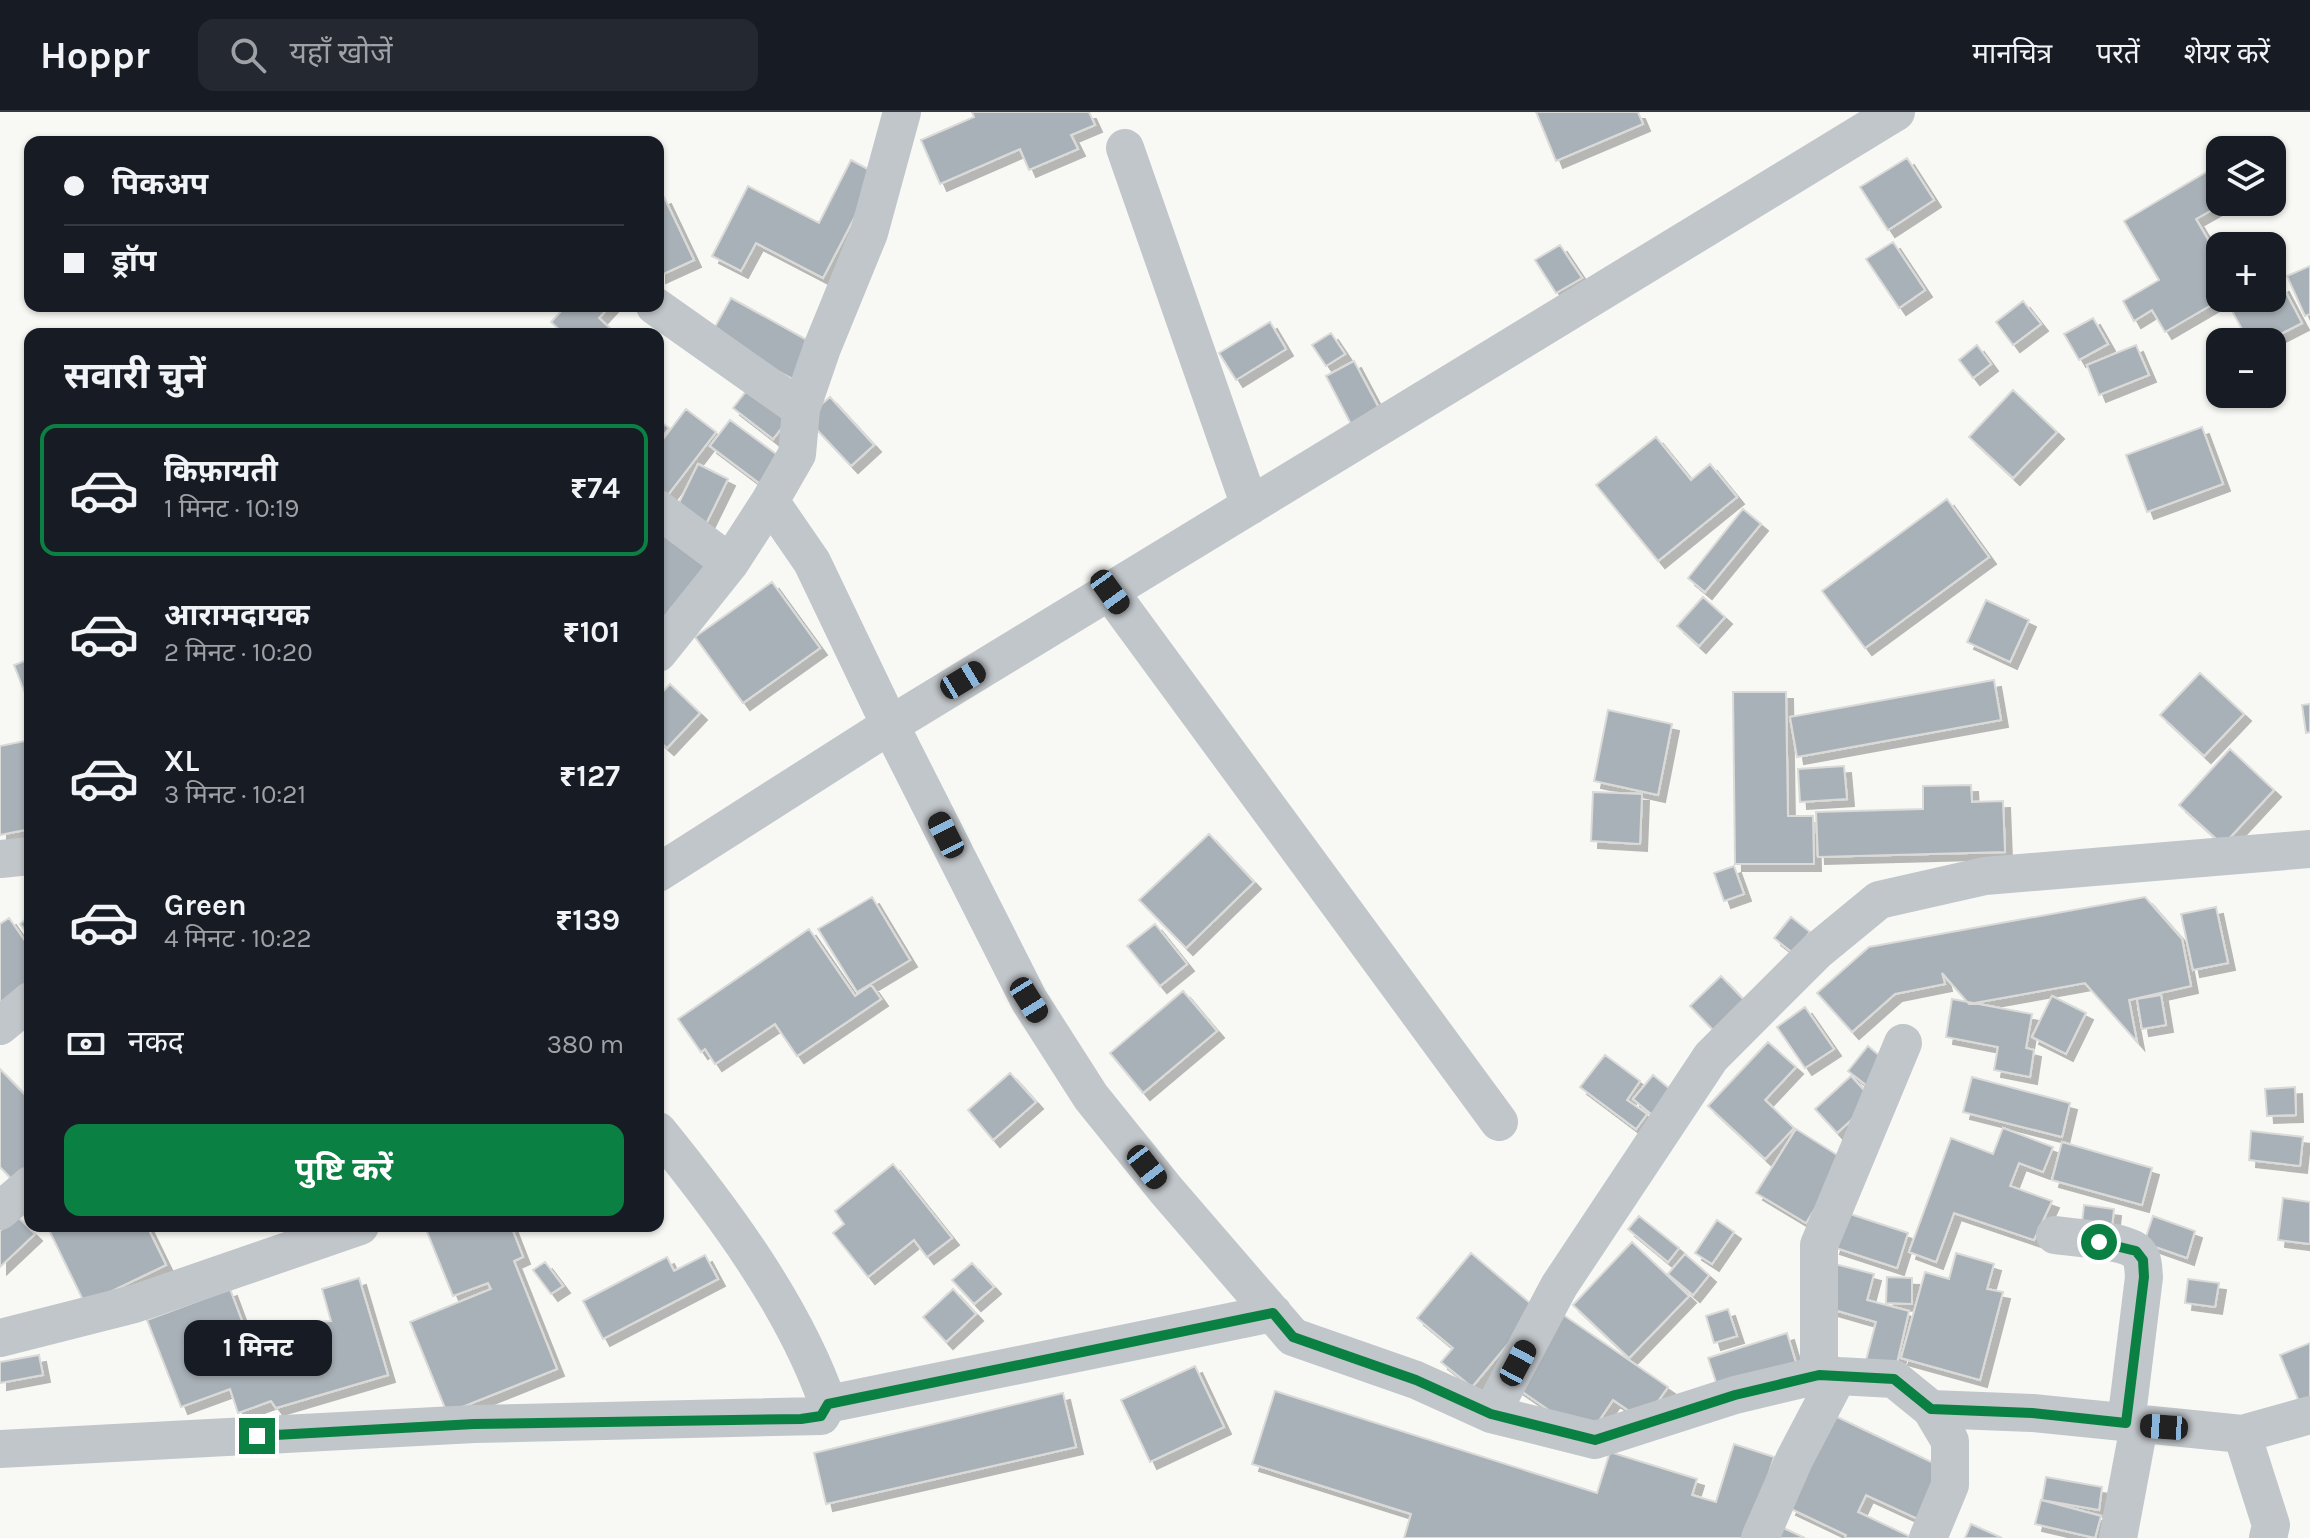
<!DOCTYPE html>
<html lang="hi">
<head>
<meta charset="utf-8">
<style>
	:root { --surface:#171b24; --page:#242831; --text:#f1f3f6; --muted:#9ea1a6; --line:#363941; --accent:#0b8043 }
	body { margin:0; font-family:Karla,"Noto Sans Devanagari",sans-serif; background:var(--page); color:var(--text); height:100vh; display:flex; flex-direction:column; font-size:30px; white-space:nowrap }
	* { box-sizing:border-box; margin:0 }
	p { font-size:26px; color:var(--muted) }
	.icon { flex:none; width:44px; height:44px; fill:none; stroke:currentColor; stroke-width:2; stroke-linecap:round; stroke-linejoin:round }
	.map { position:relative; flex:1; overflow:hidden }
	.panel { position:absolute; left:24px; top:216px; width:640px; height:904px; display:flex; flex-direction:column; background:var(--surface); border-radius:16px; box-shadow:0 2px 6px #0004 }
	.panel>* { flex:none }
	.guide { position:absolute; left:24px; top:24px; width:640px; height:176px; border-radius:16px; box-shadow:0 2px 6px #0004; display:grid; align-content:center; height:176px; padding:0 40px; background:var(--surface) }
	.tools { position:absolute; left:2206px; top:24px; display:grid; gap:16px }
	.tools a { display:grid; place-items:center; width:80px; height:80px; border-radius:16px; background:var(--surface); box-shadow:0 2px 6px #0004; font-size:40px }
	.end { position:absolute; width:36px; height:36px; margin:-18px; border:10px solid #0b8043; background:#fff; box-shadow:0 0 0 4px #fff }
	.from { border-radius:50% }
	.bubble { position:absolute; height:56px; border-radius:16px; background:var(--surface); box-shadow:0 2px 6px #0004; font-size:26px; font-weight:700; line-height:56px; text-align:center }
	.car { position:absolute; width:24px; height:48px; margin:-24px -12px; border-radius:10px; box-shadow:0 0 6px 2px #0007; background:linear-gradient(#222 24%,#8ab4d8 0 40%,#222 0 76%,#8ab4d8 0 86%,#222 0) }
	.guide b { display:flex; align-items:center; gap:28px; height:76px; font-size:30px }
	.guide b+b { border-top:2px solid var(--line) }
	.guide i { width:20px; height:20px; background:var(--text) }
	ul { padding:0; list-style:none }
	li { display:flex; align-items:center; gap:24px; height:132px; margin:0 16px 12px; padding:0 24px; border:4px solid transparent; border-radius:16px }
	li div { flex:1 }
	li b { display:block; font-size:30px }
	li em { font-style:normal; font-weight:700 }
	li.on { border-color:var(--accent) }
	li>.icon { width:72px; height:72px; stroke-width:1.5 }
	h2 { padding:0 40px; font-size:36px; line-height:96px }
	.pay { display:flex; align-items:center; gap:20px; height:88px; padding:0 40px; font-size:30px }
	.pay p { margin-inline-start:auto }
	.button { display:flex; gap:16px; margin-top:auto; padding:16px 40px }
	.button a { flex:1; height:92px; border-radius:16px; background:var(--accent); color:#fff; font-size:32px; font-weight:700; line-height:92px; text-align:center }
	header { display:flex; align-items:center; gap:48px; box-sizing:border-box; height:112px; padding:0 40px; background:var(--surface); border-bottom:2px solid var(--line) }
	header strong { font-size:38px }
	nav { display:flex; gap:44px; margin-inline-start:auto; font-size:28px }
	.search { width:560px; height:72px; background:var(--page); display:flex; align-items:center; gap:20px; box-sizing:border-box; padding:0 28px; border-radius:16px; color:var(--muted); font-size:30px }
	.map>svg:first-child { display:block }
	.building { fill:#a8b1b7; stroke:#dadad8; stroke-width:2; filter:url(#shadow) }
	.lines { fill:none; stroke-linecap:round; stroke-linejoin:round }
	.minor { stroke:#c1c6ca; stroke-width:38 }
	.route { stroke:#0b8043; stroke-width:10 }
</style>
</head>
<body>
<header>
<strong>Hoppr</strong>
<div class="search"><svg class="icon" aria-label="search" viewBox="0 0 24 24"><circle cx="10" cy="10" r="6"/><path d="M15 15l6 6"/></svg>यहाँ खोजें</div>
<nav><a>मानचित्र</a><a>परतें</a><a>शेयर करें</a></nav>
</header>
<div class="map">
<svg width="2310" height="1426" viewBox="0 0 2310 1426">
	<defs>
		<filter id="shadow"><feDropShadow dx="7" dy="7" stdDeviation="0" flood-color="#0004"/></filter>
	</defs>
	<rect width="100%" height="100%" fill="#f8f8f5"/>
	<path class="building" d="M 972,0 L 1089,0 L 1095,13 L 1071,23 L 1078,37 L 1029,58 L 1020,37 L 940,72 L 921,28 L 974,5 Z
		M 1536,0 L 1638,0 L 1643,12 L 1556,49 Z
		M 1907,46 L 1934,88 L 1888,118 L 1860,75 Z
		M 851,48 L 877,62 L 823,166 L 756,131 L 741,159 L 712,144 L 748,74 L 819,111 Z
		M 2220,52 L 2220,90 L 2226,90 L 2196,107 L 2220,148 L 2223,186 L 2165,220 L 2152,198 L 2134,209 L 2123,189 L 2159,168 L 2124,109 Z
		M 664,85 L 694,148 L 659,164 L 658,88 Z
		M 1893,130 L 1925,178 L 1899,196 L 1866,147 Z
		M 1560,133 L 1582,166 L 1556,181 L 1535,148 Z
		M 2310,154 L 2310,202 L 2305,204 L 2287,164 Z
		M 2282,173 L 2302,211 L 2265,230 L 2249,230 L 2232,199 L 2258,186 L 2272,186 L 2272,179 Z
		M 731,186 L 816,233 L 796,269 L 711,222 Z
		M 2023,189 L 2041,212 L 2013,233 L 1996,210 Z
		M 566,194 L 610,194 L 599,206 L 616,222 L 564,222 L 551,210 Z
		M 2093,206 L 2108,232 L 2079,248 L 2064,222 Z
		M 1270,210 L 1286,237 L 1236,268 L 1219,241 Z
		M 1331,221 L 1345,242 L 1326,254 L 1312,233 Z
		M 1977,233 L 1991,252 L 1973,266 L 1959,248 Z
		M 2136,233 L 2149,263 L 2099,283 L 2087,253 Z
		M 1354,249 L 1380,298 L 1351,312 L 1326,264 Z
		M 751,273 L 791,304 L 773,327 L 733,296 Z
		M 2013,278 L 2057,320 L 2013,366 L 1969,325 Z
		M 830,285 L 874,333 L 851,354 L 806,306 Z
		M 686,297 L 716,320 L 664,388 L 658,384 L 658,334 Z
		M 658,308 L 669,316 L 658,330 Z
		M 730,308 L 787,350 L 767,377 L 710,334 Z
		M 2202,315 L 2223,372 L 2147,400 L 2126,343 Z
		M 1656,325 L 1691,368 L 1710,352 L 1737,385 L 1658,449 L 1596,373 Z
		M 698,352 L 728,367 L 705,414 L 675,399 Z
		M 1947,387 L 1989,445 L 1865,536 L 1822,479 Z
		M 1743,397 L 1761,412 L 1705,480 L 1688,466 Z
		M 658,410 L 712,452 L 658,517 Z
		M 772,470 L 820,536 L 743,591 L 695,525 Z
		M 1703,485 L 1725,505 L 1699,534 L 1677,514 Z
		M 1986,488 L 2029,508 L 2010,550 L 1967,530 Z
		M 30,547 L 30,594 L 14,553 Z
		M 2200,561 L 2244,602 L 2204,644 L 2160,603 Z
		M 1994,568 L 2001,608 L 1797,645 L 1790,605 Z
		M 670,572 L 700,601 L 667,636 L 658,628 L 658,585 Z
		M 1733,580 L 1786,580 L 1788,704 L 1813,704 L 1814,752 L 1735,752 Z
		M 2310,592 L 2310,620 L 2306,621 L 2302,593 Z
		M 1608,598 L 1672,612 L 1658,683 L 1594,669 Z
		M 30,628 L 30,717 L 0,723 L 0,634 Z
		M 2230,637 L 2274,678 L 2223,733 L 2179,693 Z
		M 1844,654 L 1847,687 L 1800,690 L 1798,657 Z
		M 1971,673 L 1972,690 L 2003,689 L 2005,740 L 1818,745 L 1816,700 L 1923,697 L 1923,674 Z
		M 1593,680 L 1642,682 L 1640,732 L 1591,729 Z
		M 1209,722 L 1254,770 L 1186,836 L 1139,788 Z
		M 1734,754 L 1744,782 L 1724,789 L 1714,761 Z
		M 872,785 L 910,848 L 857,880 L 818,817 Z
		M 2145,785 L 2182,827 L 2191,874 L 2129,888 L 2137,930 L 2085,871 L 1969,892 L 1942,861 L 1945,872 L 1895,882 L 1852,920 L 1817,881 L 1869,835 Z
		M 2216,795 L 2228,851 L 2193,858 L 2181,802 Z
		M 30,803 L 30,824 L 20,812 Z
		M 1791,805 L 1810,820 L 1793,841 L 1774,826 Z
		M 9,806 L 30,836 L 30,876 L 0,898 L 0,812 Z
		M 1155,812 L 1187,852 L 1160,874 L 1127,834 Z
		M 809,817 L 855,884 L 871,873 L 881,887 L 797,944 L 775,912 L 715,952 L 705,937 L 701,940 L 678,907 Z
		M 1721,864 L 1744,888 L 1713,918 L 1690,894 Z
		M 1183,879 L 1217,919 L 1143,981 L 1110,941 Z
		M 2161,883 L 2166,913 L 2142,917 L 2137,887 Z
		M 2052,884 L 2086,901 L 2066,942 L 2032,925 Z
		M 1952,887 L 2032,902 L 2026,936 L 2034,938 L 2030,965 L 1994,958 L 1998,935 L 1946,925 Z
		M 1805,895 L 1834,937 L 1805,956 L 1777,915 Z
		M 1768,930 L 1796,955 L 1765,988 L 1794,1016 L 1765,1047 L 1708,994 Z
		M 1868,934 L 1888,951 L 1875,980 L 1848,959 Z
		M 1605,943 L 1640,969 L 1627,988 L 1647,1002 L 1636,1017 L 1580,975 Z
		M 0,957 L 30,988 L 30,1066 L 20,1076 L 0,1055 Z
		M 1010,961 L 1036,990 L 993,1028 L 968,998 Z
		M 1653,963 L 1676,982 L 1656,1006 L 1633,987 Z
		M 1851,964 L 1873,988 L 1837,1021 L 1815,997 Z
		M 1972,965 L 2070,991 L 2062,1025 L 1963,1000 Z
		M 2295,975 L 2296,1003 L 2267,1004 L 2265,977 Z
		M 2003,1016 L 2053,1035 L 2043,1060 L 2019,1051 L 2010,1074 L 2052,1089 L 2034,1128 L 1954,1101 L 1936,1150 L 1909,1140 L 1951,1026 L 1993,1042 Z
		M 1796,1017 L 1845,1048 L 1806,1111 L 1756,1081 Z
		M 2251,1019 L 2303,1025 L 2300,1054 L 2249,1048 Z
		M 2062,1030 L 2152,1056 L 2142,1093 L 2052,1068 Z
		M 893,1052 L 952,1126 L 927,1145 L 914,1128 L 868,1165 L 833,1121 L 844,1112 L 835,1099 Z
		M 2283,1086 L 2310,1090 L 2310,1132 L 2278,1128 Z
		M 2084,1093 L 2114,1097 L 2111,1124 L 2081,1120 Z
		M 1844,1100 L 1908,1121 L 1897,1156 L 1833,1135 Z
		M 17,1104 L 35,1122 L 0,1155 L 0,1119 Z
		M 1639,1104 L 1679,1136 L 1668,1150 L 1628,1117 Z
		M 2153,1104 L 2195,1119 L 2187,1146 L 2144,1131 Z
		M 1717,1108 L 1734,1120 L 1712,1152 L 1695,1141 Z
		M 47,1114 L 147,1114 L 166,1153 L 85,1192 Z
		M 511,1114 L 523,1145 L 514,1149 L 557,1257 L 447,1301 L 410,1210 L 491,1177 L 488,1171 L 453,1184 L 425,1115 Z
		M 1632,1130 L 1689,1184 L 1629,1246 L 1573,1193 Z
		M 1471,1141 L 1537,1197 L 1472,1275 L 1441,1250 L 1453,1236 L 1417,1206 Z
		M 1956,1141 L 1994,1152 L 1987,1177 L 2003,1180 L 1980,1268 L 1901,1246 L 1925,1160 L 1949,1167 Z
		M 1685,1142 L 1709,1163 L 1693,1183 L 1668,1162 Z
		M 705,1143 L 718,1167 L 603,1227 L 583,1189 L 667,1145 L 674,1159 Z
		M 545,1150 L 563,1174 L 551,1182 L 533,1158 Z
		M 972,1151 L 994,1175 L 974,1192 L 952,1168 Z
		M 1835,1152 L 1874,1162 L 1867,1188 L 1909,1199 L 1894,1264 L 1863,1260 L 1876,1210 L 1824,1195 Z
		M 1887,1165 L 1912,1166 L 1912,1192 L 1886,1191 Z
		M 359,1166 L 388,1263 L 276,1296 L 271,1289 L 238,1301 L 230,1277 L 181,1295 L 147,1208 L 230,1177 L 248,1225 L 288,1211 L 331,1209 L 322,1177 Z
		M 2188,1167 L 2219,1171 L 2215,1195 L 2185,1191 Z
		M 953,1177 L 976,1202 L 946,1230 L 923,1205 Z
		M 1728,1197 L 1737,1224 L 1714,1231 L 1706,1204 Z
		M 1562,1202 L 1668,1275 L 1644,1309 L 1613,1288 L 1588,1325 L 1514,1274 Z
		M 1787,1221 L 1799,1261 L 1721,1285 L 1708,1246 Z
		M 2310,1231 L 2310,1288 L 2300,1292 L 2280,1243 Z
		M 39,1243 L 43,1263 L 0,1271 L 0,1250 Z
		M 1195,1254 L 1224,1315 L 1150,1350 L 1121,1288 Z
		M 1275,1279 L 1597,1381 L 1610,1340 L 1697,1367 L 1692,1383 L 1716,1390 L 1734,1332 L 1774,1345 L 1748,1426 L 1404,1426 L 1411,1402 L 1252,1352 Z
		M 1063,1281 L 1076,1335 L 826,1392 L 814,1341 Z
		M 1833,1303 L 1944,1356 L 1920,1408 L 1866,1383 L 1858,1400 L 1913,1426 L 1845,1426 L 1846,1423 L 1789,1396 Z
		M 2046,1365 L 2102,1375 L 2099,1398 L 2042,1388 Z
		M 2041,1388 L 2101,1404 L 2095,1426 L 2035,1412 Z
		M 1971,1412 L 2002,1426 L 1965,1426 Z
		M 1779,1414 L 1805,1426 L 1774,1426 Z"/>
	<g class="lines">
		<path class="minor" d="M 1125,36 L 1250,394
			M 655,194 L 801,297
			M 770,389 L 797,342 L 801,297 L 822,236 L 869,121 L 902,0
			M 658,397 L 730,451
			M 1110,480 L 1499,1010
			M 658,541 L 730,451 L 770,389 L 812,450 L 890,613 L 1029,888 L 1091,985 L 1166,1078 L 1293,1225 L 1416,1268 L 1491,1302 L 1595,1328 L 1735,1283 L 1819,1263 L 1894,1267 L 1931,1297 L 1950,1329 L 1950,1373 L 1928,1426
			M 0,747 L 30,744
			M 658,761 L 890,613 L 1896,0
			M 0,914 L 30,889
			M 0,1099 L 30,1073
			M 2055,1123 C 2074,1126 2124,1128 2137,1140 C 2144,1147 2143,1156 2144,1165 L 2126,1311
			M 0,1226 L 134,1192 L 360,1114
			M 1819,1263 L 1819,1133 L 1903,931
			M 828,1292 L 1273,1201
			M 1931,1297 L 2032,1301 L 2242,1322 L 2310,1303
			M 1491,1302 L 1559,1174 L 1711,945 L 1817,839 L 1879,788 L 1985,764 L 2310,737
			M 2242,1322 L 2271,1413 L 2268,1426
			M 0,1337 L 474,1312 L 821,1304 L 828,1292 C 794,1194 723,1099 658,1019
			M 1760,1426 L 1794,1348 L 1838,1264
			M 2118,1426 L 2139,1314"/>
	</g>
	<g class="lines">
		<path class="route" d="M 257,1324 L 474,1312 L 801,1307 L 821,1304 L 828,1292 L 1273,1201 L 1293,1225 L 1416,1268 L 1491,1302 L 1595,1328 L 1735,1283 L 1819,1263 L 1894,1267 L 1931,1297 L 2032,1301 L 2126,1311 L 2144,1165 L 2143,1148 L 2136,1139 L 2099,1130"/>
	</g>
</svg>
<div class="tools">
<a><svg class="icon" aria-label="layers" viewBox="0 0 24 24"><path d="M12 4l9 5-9 5-9-5zM3 14l9 5 9-5"/></svg></a>
<a>+</a>
<a>−</a>
</div>
<i class="end from" style="left:2099px;top:1130px"></i>
<i class="end" style="left:257px;top:1324px"></i>
<div class="bubble" style="left:184px;top:1208px;width:148px">1 मिनट</div>
<i class="car" style="left:1110px;top:480px;rotate:144deg"></i>
<i class="car" style="left:963px;top:568px;rotate:59deg"></i>
<i class="car" style="left:946px;top:723px;rotate:333deg"></i>
<i class="car" style="left:1029px;top:888px;rotate:148deg"></i>
<i class="car" style="left:1147px;top:1055px;rotate:142deg"></i>
<i class="car" style="left:1518px;top:1251px;rotate:28deg"></i>
<i class="car" style="left:2164px;top:1315px;rotate:274deg"></i>
<div class="guide">
<b><i class="from"></i>पिकअप</b>
<b><i></i>ड्रॉप</b>
</div>
<section class="panel">
<h2>सवारी चुनें</h2>
<ul>
<li class="on"><svg class="icon" aria-label="car" viewBox="0 0 24 24"><path d="M5 17H2v-5l4-1 3-4h7l3 4 3 1v5h-3M9 17h6M6 11h13"/><circle cx="7" cy="17" r="2"/><circle cx="17" cy="17" r="2"/></svg><div><b>किफ़ायती</b><p>1 मिनट · 10:19</p></div><em>₹74</em></li>
<li><svg class="icon" aria-label="car" viewBox="0 0 24 24"><path d="M5 17H2v-5l4-1 3-4h7l3 4 3 1v5h-3M9 17h6M6 11h13"/><circle cx="7" cy="17" r="2"/><circle cx="17" cy="17" r="2"/></svg><div><b>आरामदायक</b><p>2 मिनट · 10:20</p></div><em>₹101</em></li>
<li><svg class="icon" aria-label="car" viewBox="0 0 24 24"><path d="M5 17H2v-5l4-1 3-4h7l3 4 3 1v5h-3M9 17h6M6 11h13"/><circle cx="7" cy="17" r="2"/><circle cx="17" cy="17" r="2"/></svg><div><b>XL</b><p>3 मिनट · 10:21</p></div><em>₹127</em></li>
<li><svg class="icon" aria-label="car" viewBox="0 0 24 24"><path d="M5 17H2v-5l4-1 3-4h7l3 4 3 1v5h-3M9 17h6M6 11h13"/><circle cx="7" cy="17" r="2"/><circle cx="17" cy="17" r="2"/></svg><div><b>Green</b><p>4 मिनट · 10:22</p></div><em>₹139</em></li>
</ul>
<div class="pay"><svg class="icon" aria-label="cash" viewBox="0 0 24 24"><path d="M3 7h18v10H3z"/><circle cx="12" cy="12" r="2"/></svg>नकद<p>380 m</p></div>
<div class="button"><a>पुष्टि करें</a></div>
</section>
</div>
</body>
</html>
